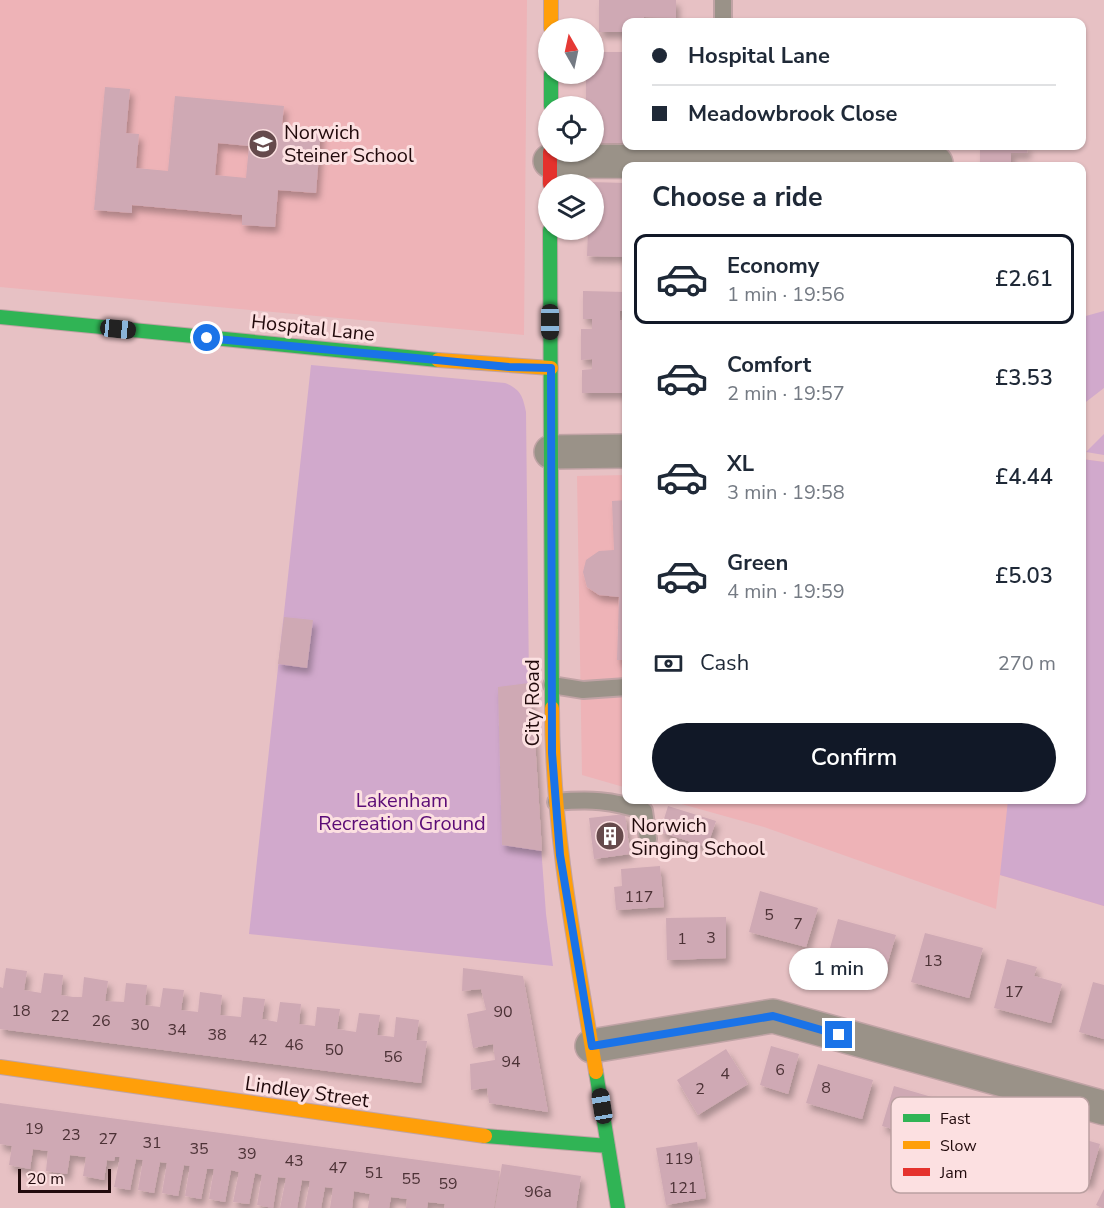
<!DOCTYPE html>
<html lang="en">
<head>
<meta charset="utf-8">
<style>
	:root { --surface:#fff; --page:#f2f2f3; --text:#1f2937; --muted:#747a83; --line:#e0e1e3; --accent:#111827 }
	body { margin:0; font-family:"Nunito Sans",sans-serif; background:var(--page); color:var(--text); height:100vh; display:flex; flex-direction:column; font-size:22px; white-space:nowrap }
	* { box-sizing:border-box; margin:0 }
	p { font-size:20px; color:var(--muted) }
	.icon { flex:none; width:33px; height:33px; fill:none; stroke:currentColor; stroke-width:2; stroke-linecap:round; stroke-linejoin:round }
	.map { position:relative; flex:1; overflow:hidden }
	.panel { position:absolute; left:622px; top:162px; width:464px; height:642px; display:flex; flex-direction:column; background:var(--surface); border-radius:12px; box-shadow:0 2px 4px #0004 }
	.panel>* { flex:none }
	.banner { position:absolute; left:622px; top:18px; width:464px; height:132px; border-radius:12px; box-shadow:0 2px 4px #0004; display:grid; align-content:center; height:132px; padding:0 30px; background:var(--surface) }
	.needle { width:39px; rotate:351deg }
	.controls { position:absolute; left:538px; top:18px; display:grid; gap:12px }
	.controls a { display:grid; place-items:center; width:66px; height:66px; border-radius:50%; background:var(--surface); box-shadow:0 2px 4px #0004; font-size:30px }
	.scale { position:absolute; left:18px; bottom:15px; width:93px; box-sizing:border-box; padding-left:6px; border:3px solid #210a0c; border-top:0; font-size:16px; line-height:21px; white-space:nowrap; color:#210a0c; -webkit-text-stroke:4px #fce0e1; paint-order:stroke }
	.end { position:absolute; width:27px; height:27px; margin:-14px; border:8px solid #1a73e8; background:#fff; box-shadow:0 0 0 3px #fff }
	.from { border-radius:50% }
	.bubble { position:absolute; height:42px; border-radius:21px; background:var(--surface); box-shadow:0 2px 4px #0004; font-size:20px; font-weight:600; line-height:42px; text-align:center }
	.car { position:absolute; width:18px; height:36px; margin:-18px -9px; border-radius:8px; box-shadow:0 0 4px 2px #0007; background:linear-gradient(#222 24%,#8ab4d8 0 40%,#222 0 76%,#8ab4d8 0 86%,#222 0) }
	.banner b { display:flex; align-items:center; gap:21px; height:57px; font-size:22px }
	.banner b+b { border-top:2px solid var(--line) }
	.banner i { width:15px; height:15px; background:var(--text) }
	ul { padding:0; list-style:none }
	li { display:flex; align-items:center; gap:18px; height:90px; margin:0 12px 9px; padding:0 18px; border:3px solid transparent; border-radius:12px }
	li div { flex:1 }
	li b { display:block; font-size:22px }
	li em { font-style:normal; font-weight:600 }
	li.current { border-color:var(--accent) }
	li>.icon { width:54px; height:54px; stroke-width:1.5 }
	h2 { padding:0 30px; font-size:27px; line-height:72px }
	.pay { display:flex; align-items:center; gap:15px; height:66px; padding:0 30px; font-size:22px }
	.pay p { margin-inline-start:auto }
	.action { display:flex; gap:12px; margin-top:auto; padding:12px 30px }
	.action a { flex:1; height:69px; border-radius:36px; background:var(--accent); color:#fff; font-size:24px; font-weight:600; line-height:69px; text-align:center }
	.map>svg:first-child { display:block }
	.built { fill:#eeb3b7 }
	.green { fill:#d1a9cc }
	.building { fill:#cfa9b4; fill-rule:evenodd; filter:url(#shadow) }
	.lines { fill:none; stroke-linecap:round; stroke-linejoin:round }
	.lane-casing { stroke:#c0a3a5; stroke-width:20 }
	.street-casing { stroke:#c0a3a5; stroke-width:36 }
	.fast-casing { stroke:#c0a3a5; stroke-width:16 }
	.slow-casing { stroke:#c0a3a5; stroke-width:16 }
	.jam-casing { stroke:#c0a3a5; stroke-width:16 }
	.lane { stroke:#9a9288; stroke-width:16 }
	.street { stroke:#9a9288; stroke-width:33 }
	.fast { stroke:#30b455; stroke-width:14 }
	.slow { stroke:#ff9f0a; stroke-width:14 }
	.jam { stroke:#e5322d; stroke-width:14 }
	.route { stroke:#1a73e8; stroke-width:8 }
	.labels { text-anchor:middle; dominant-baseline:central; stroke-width:6; stroke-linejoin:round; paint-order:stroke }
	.number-label { font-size:16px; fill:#4c3236 }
	.poi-label { font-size:20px; fill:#210a0c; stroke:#fce0e1; text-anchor:start }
	.street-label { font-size:20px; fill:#210a0c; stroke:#fce0e1 }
	.park-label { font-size:20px; fill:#5b0b76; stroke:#fce0e1 }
	.key { fill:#fce0e1; stroke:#baa0a1; stroke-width:1.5 }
	.key-label { font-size:16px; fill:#210a0c }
</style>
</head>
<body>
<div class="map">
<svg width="1104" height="1208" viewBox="0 0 1104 1208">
	<defs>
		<filter id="shadow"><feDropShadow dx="3.5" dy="6" stdDeviation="3" flood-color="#0004"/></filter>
	</defs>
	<rect width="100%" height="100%" fill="#e7c1c4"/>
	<path class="built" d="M 0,0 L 527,0 L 524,335 L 0,287 Z
		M 1082,459 L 1104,462 L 1104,906 L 1000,875 L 996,909 L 764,827 L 667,800 L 1082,800 Z
		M 627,475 L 627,788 L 582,775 L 577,476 Z"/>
	<path class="green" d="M 1104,311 L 1104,388 L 1082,405 L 1082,317 Z
		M 311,365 L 505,383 C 520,389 523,396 526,412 L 529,683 L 546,914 L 553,966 L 249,934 Z
		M 1104,434 L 1104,455 L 1086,452 Z
		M 1082,459 L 1104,462 L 1104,906 L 1000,875 L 1008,800 L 1082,800 Z"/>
	<path class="building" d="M 599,0 L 676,0 L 676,18 L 644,17 L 644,22 L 627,22 L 627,32 L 599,32 Z
		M 594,52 L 627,52 L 627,66 L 624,66 L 624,93 L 627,93 L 626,143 L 594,143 L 594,106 L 586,106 L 586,74 L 594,74 Z
		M 105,87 L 130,89 L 126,133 L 139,134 L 136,168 L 168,171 L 175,96 L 284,106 L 282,125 L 321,129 L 316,193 L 278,190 L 275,227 L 242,225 L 242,215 L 132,205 L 132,213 L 94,210 ZM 218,143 L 249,146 L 246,178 L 215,175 Z
		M 980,146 L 1028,146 L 1027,153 L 1011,153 L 1011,166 L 980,166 Z
		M 589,182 L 627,183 L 627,257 L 587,256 L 588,230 L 594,230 L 594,184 L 589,184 Z
		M 583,291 L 627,292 L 627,311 L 620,311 L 620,320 L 627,320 L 627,393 L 582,393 L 582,370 L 592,369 L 592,359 L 581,360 L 581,329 L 592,329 L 592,319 L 583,319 Z
		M 627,500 L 627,660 L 617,660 L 619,597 L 599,595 L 587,587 L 583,572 L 586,560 L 599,551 L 614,550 L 612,501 Z
		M 284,617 L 313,620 L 307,668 L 278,664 Z
		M 529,683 L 535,740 L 542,851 L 502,845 L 498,687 Z
		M 668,806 L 716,821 L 707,847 L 660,832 Z
		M 625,814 L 630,854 L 594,859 L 589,818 Z
		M 660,866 L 664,907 L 616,910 L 614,887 L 622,886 L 621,869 Z
		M 760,891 L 818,908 L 806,947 L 749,932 Z
		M 726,917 L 726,958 L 667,960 L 666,918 Z
		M 838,919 L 896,935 L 884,975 L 827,959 Z
		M 925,933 L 983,948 L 969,998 L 911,982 Z
		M 1007,959 L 1037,967 L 1034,976 L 1062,984 L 1051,1023 L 994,1008 Z
		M 6,968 L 27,971 L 24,990 L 41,993 L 44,973 L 63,975 L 61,995 L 73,997 L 82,997 L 84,977 L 108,981 L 105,1001 L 124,1002 L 126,983 L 147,985 L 145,1005 L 152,1006 L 160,1007 L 163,988 L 184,990 L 181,1010 L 198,1012 L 200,992 L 222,995 L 220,1015 L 241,1017 L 243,997 L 265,999 L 262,1019 L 277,1022 L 280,1002 L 301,1004 L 299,1024 L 315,1026 L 317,1007 L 340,1009 L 337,1029 L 356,1032 L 359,1013 L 380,1015 L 377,1035 L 394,1037 L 396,1017 L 419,1020 L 416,1040 L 427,1041 L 421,1083 L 0,1029 L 0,987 L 3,988 Z
		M 463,968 L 523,976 L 548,1112 L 489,1103 L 487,1088 L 471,1090 L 470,1064 L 495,1060 L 493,1044 L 473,1048 L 467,1014 L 486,1010 L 481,989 L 462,991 Z
		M 1093,982 L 1104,985 L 1104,1039 L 1079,1032 Z
		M 771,1046 L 799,1054 L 788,1094 L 760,1085 Z
		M 726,1049 L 748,1084 L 698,1115 L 677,1080 Z
		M 818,1064 L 873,1080 L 862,1119 L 806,1103 Z
		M 894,1086 L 949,1102 L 938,1142 L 882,1126 Z
		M 0,1103 L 500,1171 L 494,1208 L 444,1208 L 445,1204 L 428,1202 L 427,1208 L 406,1208 L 407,1199 L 391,1197 L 389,1208 L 368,1208 L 370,1194 L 354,1191 L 352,1208 L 330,1208 L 333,1188 L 325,1187 L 321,1208 L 305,1208 L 310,1181 L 302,1180 L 297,1208 L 280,1208 L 286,1178 L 278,1177 L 273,1208 L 257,1205 L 262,1175 L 255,1173 L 249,1204 L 233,1202 L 239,1172 L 231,1170 L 225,1202 L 209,1199 L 214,1169 L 207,1169 L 201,1199 L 185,1196 L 190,1166 L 184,1165 L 178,1196 L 162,1193 L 167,1163 L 160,1162 L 154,1193 L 138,1190 L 143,1160 L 136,1159 L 130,1190 L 114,1187 L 120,1157 L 115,1157 L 114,1161 L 107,1160 L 104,1180 L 83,1176 L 86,1157 L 70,1155 L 67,1174 L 46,1171 L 48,1151 L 33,1149 L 30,1169 L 9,1165 L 12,1146 L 0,1144 Z
		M 1044,1128 L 1100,1144 L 1089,1183 L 1033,1167 Z
		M 697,1142 L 706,1198 L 666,1205 L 656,1148 Z
		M 502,1164 L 581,1176 L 576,1208 L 495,1208 Z
		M 1104,1189 L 1104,1208 L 1102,1208 L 1096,1205 Z"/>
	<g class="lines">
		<g class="lane-casing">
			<path id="lane" d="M 723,22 L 723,0
				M 552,685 L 583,690 L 627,687
				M 556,802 C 590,799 611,800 644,811 L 648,839"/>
		</g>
		<g class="street-casing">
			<path id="street" d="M 550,161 L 936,163
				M 551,452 L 627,451
				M 592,1046 L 773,1016 L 1104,1108"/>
		</g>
		<g class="fast-casing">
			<path id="fast" d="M 551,74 L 551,106
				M 550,230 L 552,708
				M 0,317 L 438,360
				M 596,1072 L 618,1208
				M 485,1136 L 608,1146"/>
		</g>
		<g class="slow-casing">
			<path id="slow" d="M 551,0 L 551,28
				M 438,360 L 551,368
				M 552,708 C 552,831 576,951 596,1072
				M 0,1067 L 485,1136"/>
		</g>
		<g class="jam-casing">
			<path id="jam" d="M 550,152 L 550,184"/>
		</g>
		<use href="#lane" class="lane"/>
		<use href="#street" class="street"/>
		<use href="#fast" class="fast"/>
		<use href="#slow" class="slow"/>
		<use href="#jam" class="jam"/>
	</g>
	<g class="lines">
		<path class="route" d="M 207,338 L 509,367 L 551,368 L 552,753 L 560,855 L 592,1046 L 773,1016 L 839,1035"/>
	</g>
	<defs>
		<g id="school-disc" transform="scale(1.5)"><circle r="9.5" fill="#664a4c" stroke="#fce0e1"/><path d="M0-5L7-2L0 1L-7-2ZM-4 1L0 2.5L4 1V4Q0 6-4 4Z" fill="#fff"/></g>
		<g id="building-disc" transform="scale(1.5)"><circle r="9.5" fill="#664a4c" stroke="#fce0e1"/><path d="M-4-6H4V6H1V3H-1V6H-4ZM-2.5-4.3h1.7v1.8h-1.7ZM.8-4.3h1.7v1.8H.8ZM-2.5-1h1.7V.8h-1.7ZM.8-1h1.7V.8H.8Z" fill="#fff"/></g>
	</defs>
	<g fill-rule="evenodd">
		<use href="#school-disc" x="263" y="144"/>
		<use href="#building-disc" x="610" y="836"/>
	</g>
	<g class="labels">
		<g class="number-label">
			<text x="639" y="897">117</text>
			<text x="769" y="915">5</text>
			<text x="798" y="924">7</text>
			<text x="711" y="938">3</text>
			<text x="682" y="939">1</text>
			<text x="933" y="961">13</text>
			<text x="1014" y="992">17</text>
			<text x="21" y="1011">18</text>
			<text x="503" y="1012">90</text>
			<text x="60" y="1016">22</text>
			<text x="101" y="1021">26</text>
			<text x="140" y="1025">30</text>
			<text x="177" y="1030">34</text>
			<text x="217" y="1035">38</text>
			<text x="258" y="1040">42</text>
			<text x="294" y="1045">46</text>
			<text x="334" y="1050">50</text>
			<text x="393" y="1057">56</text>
			<text x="511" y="1062">94</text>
			<text x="780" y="1070">6</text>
			<text x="725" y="1074">4</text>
			<text x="826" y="1088">8</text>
			<text x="700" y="1089">2</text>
			<text x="34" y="1129">19</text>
			<text x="71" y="1135">23</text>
			<text x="108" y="1139">27</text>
			<text x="152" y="1143">31</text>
			<text x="199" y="1149">35</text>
			<text x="247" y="1154">39</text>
			<text x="679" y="1159">119</text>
			<text x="294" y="1161">43</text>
			<text x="338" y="1168">47</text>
			<text x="374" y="1173">51</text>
			<text x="411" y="1179">55</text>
			<text x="448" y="1184">59</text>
			<text x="683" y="1188">121</text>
			<text x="538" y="1192">96a</text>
		</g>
		<g class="poi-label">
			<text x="284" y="132">Norwich<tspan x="284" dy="23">Steiner School</tspan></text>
			<text x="631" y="825">Norwich<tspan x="631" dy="23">Singing School</tspan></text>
		</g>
		<g class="street-label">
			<text transform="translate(313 328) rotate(6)">Hospital Lane</text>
			<text transform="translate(532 703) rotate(-90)">City Road</text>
			<text transform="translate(307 1092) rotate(8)">Lindley Street</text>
		</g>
		<g class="park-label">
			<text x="402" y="800">Lakenham<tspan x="402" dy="23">Recreation Ground</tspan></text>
		</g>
	</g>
	<rect x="891" y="1097" width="198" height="96" rx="9" class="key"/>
	<rect x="903" y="1114" width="27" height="8" fill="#30b455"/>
	<rect x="903" y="1141" width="27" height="8" fill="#ff9f0a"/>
	<rect x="903" y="1168" width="27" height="8" fill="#e5322d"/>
	<g class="key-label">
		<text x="940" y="1124">Fast</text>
		<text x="940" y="1151">Slow</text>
		<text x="940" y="1178">Jam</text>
	</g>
</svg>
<div class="controls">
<a><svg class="needle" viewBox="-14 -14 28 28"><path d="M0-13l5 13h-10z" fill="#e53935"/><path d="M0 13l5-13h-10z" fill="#747a83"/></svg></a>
<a><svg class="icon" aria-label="locate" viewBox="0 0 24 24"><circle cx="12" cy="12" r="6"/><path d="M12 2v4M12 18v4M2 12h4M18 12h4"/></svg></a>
<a><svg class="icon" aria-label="layers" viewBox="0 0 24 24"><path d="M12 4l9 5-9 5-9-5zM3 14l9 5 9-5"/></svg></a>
</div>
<div class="scale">20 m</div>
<i class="end from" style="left:207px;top:338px"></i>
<i class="end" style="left:839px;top:1035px"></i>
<div class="bubble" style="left:789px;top:948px;width:99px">1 min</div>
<i class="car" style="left:550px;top:322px;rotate:180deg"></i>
<i class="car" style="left:118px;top:329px;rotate:96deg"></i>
<i class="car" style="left:602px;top:1106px;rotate:351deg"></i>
<div class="banner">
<b><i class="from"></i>Hospital Lane</b>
<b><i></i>Meadowbrook Close</b>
</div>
<section class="panel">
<h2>Choose a ride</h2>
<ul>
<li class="current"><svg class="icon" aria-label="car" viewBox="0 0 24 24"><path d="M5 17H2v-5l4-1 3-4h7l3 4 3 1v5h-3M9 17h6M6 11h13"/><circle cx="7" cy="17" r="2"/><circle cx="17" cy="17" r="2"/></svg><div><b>Economy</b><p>1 min · 19:56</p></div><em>£2.61</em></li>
<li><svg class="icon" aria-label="car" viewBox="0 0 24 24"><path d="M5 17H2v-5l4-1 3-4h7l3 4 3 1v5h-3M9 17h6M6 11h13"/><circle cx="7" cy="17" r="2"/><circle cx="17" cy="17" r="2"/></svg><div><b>Comfort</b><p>2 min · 19:57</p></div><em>£3.53</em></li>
<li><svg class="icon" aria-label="car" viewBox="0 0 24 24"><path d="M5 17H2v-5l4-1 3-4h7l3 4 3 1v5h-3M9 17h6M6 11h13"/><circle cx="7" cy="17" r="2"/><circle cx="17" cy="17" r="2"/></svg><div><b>XL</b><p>3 min · 19:58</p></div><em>£4.44</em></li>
<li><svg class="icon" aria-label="car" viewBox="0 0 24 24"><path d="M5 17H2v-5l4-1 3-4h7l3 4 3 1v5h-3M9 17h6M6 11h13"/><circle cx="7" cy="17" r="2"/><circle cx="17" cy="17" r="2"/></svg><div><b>Green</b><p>4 min · 19:59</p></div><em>£5.03</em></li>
</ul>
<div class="pay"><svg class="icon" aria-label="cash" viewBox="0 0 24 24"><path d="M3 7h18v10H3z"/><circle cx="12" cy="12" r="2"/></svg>Cash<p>270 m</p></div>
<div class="action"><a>Confirm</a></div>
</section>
</div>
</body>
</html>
